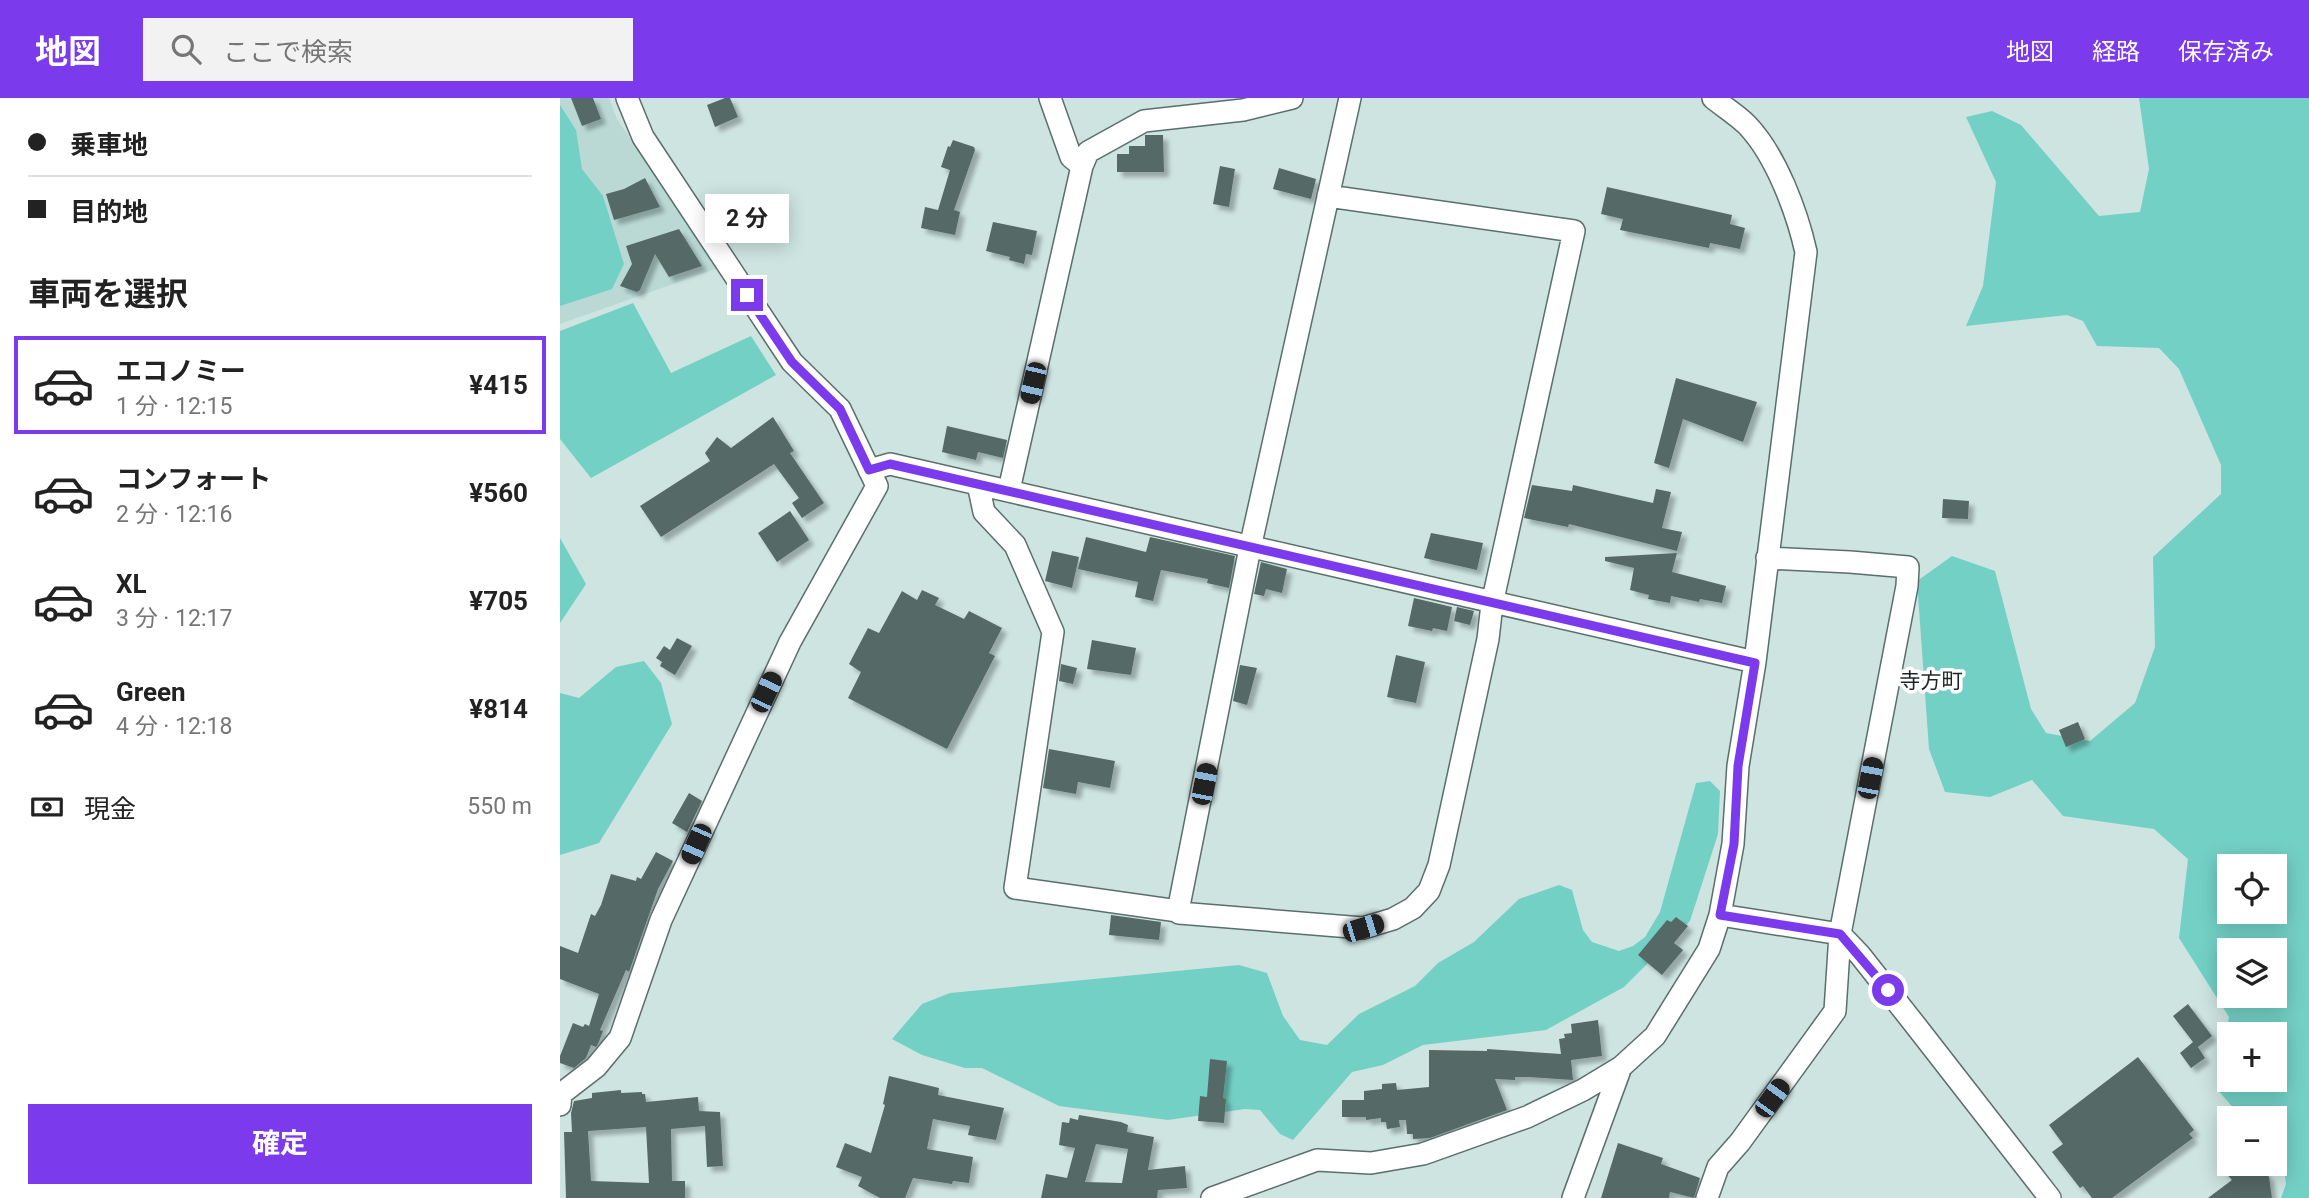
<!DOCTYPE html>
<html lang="ja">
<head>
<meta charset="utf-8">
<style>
	:root { --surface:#fff; --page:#f2f2f2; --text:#222; --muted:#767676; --line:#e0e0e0; --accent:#7c3aed }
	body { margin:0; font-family:Roboto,"Noto Sans JP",sans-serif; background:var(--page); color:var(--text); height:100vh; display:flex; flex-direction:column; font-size:26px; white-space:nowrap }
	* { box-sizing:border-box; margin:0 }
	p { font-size:23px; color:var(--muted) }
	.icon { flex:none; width:38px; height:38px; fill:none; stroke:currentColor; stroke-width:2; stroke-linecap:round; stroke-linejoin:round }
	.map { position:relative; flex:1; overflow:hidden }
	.drawer { display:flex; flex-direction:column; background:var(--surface); width:560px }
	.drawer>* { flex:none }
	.top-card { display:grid; align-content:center; height:154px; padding:0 28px; background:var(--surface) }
	.fabs { position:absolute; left:1657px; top:756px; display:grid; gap:14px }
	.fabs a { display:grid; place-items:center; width:70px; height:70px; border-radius:0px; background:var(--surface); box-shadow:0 4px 18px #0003; font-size:35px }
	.end { position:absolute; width:32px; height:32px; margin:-16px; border:9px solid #7c3aed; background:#fff; box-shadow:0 0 0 4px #fff }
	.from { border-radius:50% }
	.bubble { position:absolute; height:49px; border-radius:0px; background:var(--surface); box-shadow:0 4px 18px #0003; font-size:23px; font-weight:700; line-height:49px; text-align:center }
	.car { position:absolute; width:21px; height:42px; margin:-21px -10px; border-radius:9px; box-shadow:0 0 5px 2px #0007; background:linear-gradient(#222 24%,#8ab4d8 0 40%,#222 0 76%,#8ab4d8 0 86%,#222 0) }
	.top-card b { display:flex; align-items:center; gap:24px; height:66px; font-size:26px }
	.top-card b+b { border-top:2px solid var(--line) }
	.top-card i { width:18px; height:18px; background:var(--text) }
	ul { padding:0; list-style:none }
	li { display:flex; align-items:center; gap:21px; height:98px; margin:0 14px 10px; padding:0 14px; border:4px solid transparent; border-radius:0px }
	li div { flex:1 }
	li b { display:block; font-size:26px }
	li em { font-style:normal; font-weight:700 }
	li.on { border-color:var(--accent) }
	li>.icon { width:63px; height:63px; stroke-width:1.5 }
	h2 { padding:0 28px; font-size:32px; line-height:84px }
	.pay { display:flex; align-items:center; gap:18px; height:77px; padding:0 28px; font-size:26px }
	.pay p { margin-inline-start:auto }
	.button { display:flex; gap:14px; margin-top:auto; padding:14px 28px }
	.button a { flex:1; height:80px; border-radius:0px; background:var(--accent); color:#fff; font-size:28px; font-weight:700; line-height:80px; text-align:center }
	header { display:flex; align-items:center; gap:42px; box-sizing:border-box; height:98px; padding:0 35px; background:var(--accent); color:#fff }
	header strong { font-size:33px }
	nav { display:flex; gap:38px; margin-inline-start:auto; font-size:24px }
	.search { width:490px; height:63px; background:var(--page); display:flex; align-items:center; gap:18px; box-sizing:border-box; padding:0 24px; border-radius:0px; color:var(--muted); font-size:26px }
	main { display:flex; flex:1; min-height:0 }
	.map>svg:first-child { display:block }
	.built { fill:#bad9d5 }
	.green { fill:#73d0c5; fill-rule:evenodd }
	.building { fill:#556966; fill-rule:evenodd; filter:url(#shadow) }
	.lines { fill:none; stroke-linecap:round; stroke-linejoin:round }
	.street-casing { stroke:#5a6e6b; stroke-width:24 }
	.street { stroke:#fff; stroke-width:21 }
	.route { stroke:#7c3aed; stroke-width:9 }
	.labels { text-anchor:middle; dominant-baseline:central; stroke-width:7; stroke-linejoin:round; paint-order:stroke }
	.quarter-label { font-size:21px; fill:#1c2524; stroke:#fff }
</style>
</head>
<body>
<header>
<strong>地図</strong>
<div class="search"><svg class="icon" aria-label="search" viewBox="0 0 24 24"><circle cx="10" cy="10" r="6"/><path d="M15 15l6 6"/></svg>ここで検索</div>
<nav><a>地図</a><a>経路</a><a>保存済み</a></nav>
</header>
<main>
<section class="drawer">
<div class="top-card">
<b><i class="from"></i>乗車地</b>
<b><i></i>目的地</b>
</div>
<h2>車両を選択</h2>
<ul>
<li class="on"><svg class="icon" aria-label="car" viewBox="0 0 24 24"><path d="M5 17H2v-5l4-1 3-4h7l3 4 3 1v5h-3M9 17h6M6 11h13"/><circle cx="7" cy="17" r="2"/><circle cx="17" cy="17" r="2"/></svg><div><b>エコノミー</b><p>1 分 · 12:15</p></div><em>¥415</em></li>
<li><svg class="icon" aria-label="car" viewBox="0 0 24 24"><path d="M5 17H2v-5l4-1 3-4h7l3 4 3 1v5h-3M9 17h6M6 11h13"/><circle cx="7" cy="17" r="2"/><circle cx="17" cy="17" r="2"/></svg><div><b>コンフォート</b><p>2 分 · 12:16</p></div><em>¥560</em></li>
<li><svg class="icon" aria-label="car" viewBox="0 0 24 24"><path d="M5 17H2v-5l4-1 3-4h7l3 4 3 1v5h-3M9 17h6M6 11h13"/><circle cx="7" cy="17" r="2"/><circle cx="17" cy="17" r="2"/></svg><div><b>XL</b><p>3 分 · 12:17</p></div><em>¥705</em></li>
<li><svg class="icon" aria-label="car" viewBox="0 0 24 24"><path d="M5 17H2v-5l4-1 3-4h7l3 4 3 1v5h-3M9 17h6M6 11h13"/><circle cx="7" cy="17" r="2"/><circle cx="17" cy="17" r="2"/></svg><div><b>Green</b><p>4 分 · 12:18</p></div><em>¥814</em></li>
</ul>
<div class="pay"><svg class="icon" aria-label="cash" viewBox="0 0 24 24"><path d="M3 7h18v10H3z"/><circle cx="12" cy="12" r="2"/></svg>現金<p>550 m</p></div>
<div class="button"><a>確定</a></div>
</section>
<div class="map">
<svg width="1749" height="1100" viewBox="0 0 1749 1100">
	<defs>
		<filter id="shadow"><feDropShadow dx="5" dy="5" stdDeviation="2" flood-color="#0004"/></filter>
	</defs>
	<rect width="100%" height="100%" fill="#cde4e1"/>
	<path class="built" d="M 0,0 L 49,0 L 57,21 L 158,170 L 0,226 Z"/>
	<path class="green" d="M 1579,0 L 1749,0 L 1749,1100 L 1721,1100 L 1726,1086 L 1724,1071 L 1715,1060 L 1715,1020 L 1682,1020 L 1657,991 L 1669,919 L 1619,840 L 1628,761 L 1594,731 L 1503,718 L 1472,682 L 1430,699 L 1385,694 L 1369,651 L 1357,483 L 1392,458 L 1435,473 L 1471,611 L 1486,635 L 1530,643 L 1575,605 L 1595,549 L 1593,459 L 1661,396 L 1661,367 L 1619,271 L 1599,250 L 1537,248 L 1523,223 L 1507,217 L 1406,228 L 1423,188 L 1436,84 L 1406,19 L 1432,13 L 1461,27 L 1539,118 L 1580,114 L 1589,71 ZM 1670,768 L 1715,768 L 1715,814 L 1670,814 ZM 1670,852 L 1715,852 L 1715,898 L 1670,898 ZM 1670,936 L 1715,936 L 1715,982 L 1670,982 Z
		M 0,7 L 16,32 L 22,71 L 43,98 L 64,166 L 52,191 L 0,208 Z
		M 73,205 L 111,275 L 191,238 L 216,277 L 31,380 L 0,341 L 0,233 Z
		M 0,440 L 26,486 L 0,525 Z
		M 84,563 L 101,585 L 112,626 L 39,745 L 0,757 L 0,595 L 19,600 L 56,569 Z
		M 1150,683 L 1160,693 L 1158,736 L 1130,823 L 1064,889 L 986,932 L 863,947 L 823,967 L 792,974 L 733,1042 L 720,1036 L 700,1012 L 685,1011 L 608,1022 L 499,1008 L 422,970 L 405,970 L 362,957 L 332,941 L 362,906 L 390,895 L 679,867 L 707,875 L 723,918 L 740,942 L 767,947 L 799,916 L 855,888 L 878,865 L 914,844 L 959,801 L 999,787 L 1012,792 L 1023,832 L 1032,844 L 1059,853 L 1073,848 L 1085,839 L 1100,814 L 1136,685 Z"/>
	<path class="building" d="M 11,0 L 33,0 L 41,21 L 22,28 Z
		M 165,0 L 170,0 L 178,19 L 155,29 L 147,7 Z
		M 603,37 L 604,74 L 557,74 L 557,56 L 569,56 L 569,48 L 585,48 L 585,37 Z
		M 393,42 L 414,49 L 415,52 L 394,112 L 400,114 L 395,137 L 361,130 L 365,109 L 378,112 L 390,72 L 381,69 L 388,48 L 390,49 Z
		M 660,68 L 675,71 L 669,109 L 653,106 Z
		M 719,70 L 756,81 L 751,101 L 713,91 Z
		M 85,80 L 100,109 L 54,122 L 46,96 L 64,91 Z
		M 1047,89 L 1172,117 L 1170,126 L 1185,130 L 1180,151 L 1150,145 L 1149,150 L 1060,132 L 1063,121 L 1041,116 Z
		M 433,124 L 477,133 L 472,157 L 466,156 L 464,166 L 449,162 L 450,159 L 426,153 Z
		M 119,131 L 142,168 L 109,179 L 95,156 L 80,192 L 77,194 L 60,188 L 72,166 L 66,148 Z
		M 1116,280 L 1197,304 L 1183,344 L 1123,321 L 1109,370 L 1094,365 Z
		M 213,319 L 234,353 L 230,355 L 264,405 L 242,420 L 232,405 L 239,400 L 214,366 L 101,439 L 80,408 L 150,363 L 145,355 L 157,339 L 171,350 Z
		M 387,328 L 447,342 L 443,360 L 418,354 L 416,362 L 382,354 Z
		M 972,387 L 1012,393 L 1013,387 L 1093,405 L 1096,391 L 1111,394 L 1102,430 L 1122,434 L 1117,453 L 1009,426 L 1008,429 L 964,420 Z
		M 1383,401 L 1409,403 L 1408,421 L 1382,420 Z
		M 230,413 L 249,442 L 217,464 L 198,435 Z
		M 871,435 L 923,445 L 917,472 L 864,460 Z
		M 526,439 L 586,454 L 590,439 L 675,458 L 669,490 L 647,485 L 648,481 L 601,472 L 593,503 L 575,499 L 578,484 L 518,471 Z
		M 492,453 L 519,459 L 512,490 L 485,483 Z
		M 1117,455 L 1112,474 L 1166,488 L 1162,505 L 1140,501 L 1139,504 L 1111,498 L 1110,505 L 1088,501 L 1089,497 L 1070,492 L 1074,470 L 1045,463 L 1045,459 Z
		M 701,464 L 727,471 L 722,495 L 706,491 L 704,498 L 694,496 Z
		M 362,492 L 379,500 L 375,507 L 404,521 L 409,513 L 442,530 L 429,555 L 435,558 L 387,651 L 288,600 L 301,574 L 289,566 L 308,530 L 319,535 L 342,493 L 357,502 Z
		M 854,500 L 892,509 L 887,533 L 873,530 L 872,533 L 848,528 Z
		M 897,509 L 914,513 L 910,527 L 894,523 Z
		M 117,540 L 132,548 L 115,577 L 100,568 L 102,564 L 96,560 L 104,548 L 110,552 Z
		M 532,542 L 576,550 L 571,577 L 527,571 Z
		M 836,557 L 865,564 L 856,605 L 827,599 Z
		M 501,566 L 517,570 L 513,586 L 499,583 Z
		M 680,567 L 697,570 L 687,607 L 673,603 Z
		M 1518,624 L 1525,641 L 1506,649 L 1499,632 Z
		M 489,651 L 555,663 L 550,690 L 518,684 L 516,696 L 483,690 Z
		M 129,695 L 142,703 L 127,734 L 112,725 Z
		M 96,754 L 113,763 L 98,791 L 69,874 L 66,872 L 40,932 L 43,933 L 38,946 L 36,949 L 31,947 L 26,960 L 14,970 L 0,965 L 0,958 L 13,925 L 23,929 L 25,926 L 29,928 L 39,896 L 0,881 L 0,848 L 18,855 L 31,816 L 35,818 L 41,807 L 51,776 L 76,783 L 77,779 L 81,781 Z
		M 551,817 L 601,824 L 599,842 L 549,837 Z
		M 1116,819 L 1128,828 L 1114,845 L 1123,852 L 1102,877 L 1078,857 L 1107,822 L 1111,824 Z
		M 1628,906 L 1652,938 L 1638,949 L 1645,960 L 1631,970 L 1620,955 L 1633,944 L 1613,918 Z
		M 1038,922 L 1042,958 L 1011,962 L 1013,982 L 968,979 L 955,979 L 955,982 L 935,981 L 947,1012 L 870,1040 L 853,1041 L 853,1036 L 847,1036 L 846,1022 L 839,1022 L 840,1029 L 827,1031 L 826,1024 L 821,1024 L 821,1020 L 806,1022 L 806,1019 L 782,1019 L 782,1002 L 804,1002 L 804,993 L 822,991 L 822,986 L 836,985 L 837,992 L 869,989 L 869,952 L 927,953 L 927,951 L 1001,956 L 999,941 L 1005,940 L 1004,936 L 1012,935 L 1011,926 Z
		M 1578,959 L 1634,1032 L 1629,1036 L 1633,1040 L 1552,1100 L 1532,1100 L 1523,1088 L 1520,1090 L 1492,1054 L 1503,1046 L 1489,1027 Z
		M 650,961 L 667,963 L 663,1000 L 666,1001 L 664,1025 L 638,1023 L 640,998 L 647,999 Z
		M 329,978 L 379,990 L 378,997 L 444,1010 L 436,1042 L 408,1037 L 410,1028 L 373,1021 L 367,1051 L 413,1059 L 409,1085 L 393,1083 L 392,1086 L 353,1080 L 345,1100 L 320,1100 L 298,1088 L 302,1079 L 276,1069 L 285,1045 L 311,1055 L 325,1007 L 323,1006 Z
		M 61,992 L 61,995 L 82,994 L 82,996 L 85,996 L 86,1004 L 138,999 L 139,1013 L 160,1014 L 163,1068 L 147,1069 L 145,1028 L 111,1031 L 112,1083 L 125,1083 L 125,1100 L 6,1100 L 4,1034 L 12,1034 L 11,1015 L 14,1003 L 32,1000 L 32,995 ZM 86,1029 L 89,1085 L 31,1083 L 28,1033 Z
		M 519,1017 L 561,1024 L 568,1027 L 567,1034 L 594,1039 L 588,1072 L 625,1068 L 627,1090 L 598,1092 L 597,1100 L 481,1100 L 486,1076 L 507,1080 L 515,1050 L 499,1047 L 502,1024 L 509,1025 L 510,1020 L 518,1022 ZM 536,1046 L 568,1051 L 562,1085 L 525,1084 Z
		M 1058,1045 L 1103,1060 L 1101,1066 L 1140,1080 L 1134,1100 L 1110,1094 L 1109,1100 L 1041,1100 Z
		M 1671,1066 L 1698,1066 L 1709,1079 L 1712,1100 L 1648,1100 L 1672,1082 L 1663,1072 Z"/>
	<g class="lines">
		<g class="street-casing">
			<path id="street" d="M 490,0 L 511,59 L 522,68
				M 309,372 L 330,366 L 1195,564
				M 418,386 L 424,414 L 455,447 L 493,534 L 455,790 L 618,813 L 619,815 L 803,830 L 833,821 L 853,810 L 869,793 L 879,767 L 928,541 L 932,506 L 1014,133 L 768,98
				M 449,392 L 522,68 L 528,54 L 584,23 L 683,12 L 732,0
				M 618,813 L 690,450 L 790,0
				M 1160,817 L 1280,836 L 1300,857 L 1356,928 L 1490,1100
				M 0,1007 L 1,996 L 36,969 L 60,940 L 101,822 L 230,544 L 317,388 L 280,311 L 232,264 L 83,39 L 67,0
				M 652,1100 L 757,1062 L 811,1065 L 863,1056 L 967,1019 L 1023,992 L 1061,969 L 1095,938 L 1149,851 L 1160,817 L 1173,746 L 1178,668 L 1195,564 L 1246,154 C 1237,114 1216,57 1187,27 C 1177,17 1164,9 1153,0
				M 1013,1100 L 1061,969
				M 1147,1100 L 1158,1069 L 1180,1044 L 1275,913 L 1280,836 L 1347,488 L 1348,469 L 1290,464 L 1207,460"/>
		</g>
		<use href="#street" class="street"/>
	</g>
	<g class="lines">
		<path class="route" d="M 187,197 L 232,264 L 280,311 L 309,372 L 330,366 L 1195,565 L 1178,668 L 1174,746 L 1160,817 L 1280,836 L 1328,892"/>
	</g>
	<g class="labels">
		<g class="quarter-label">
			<text x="1371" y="583">寺方町</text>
		</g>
	</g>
</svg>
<div class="fabs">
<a><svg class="icon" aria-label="locate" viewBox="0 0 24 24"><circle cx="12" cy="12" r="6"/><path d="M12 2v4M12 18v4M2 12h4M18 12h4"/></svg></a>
<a><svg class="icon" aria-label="layers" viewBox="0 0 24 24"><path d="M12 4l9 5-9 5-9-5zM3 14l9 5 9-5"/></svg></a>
<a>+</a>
<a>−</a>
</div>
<i class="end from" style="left:1328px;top:892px"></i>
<i class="end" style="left:187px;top:197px"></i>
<div class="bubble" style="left:145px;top:96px;width:84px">2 分</div>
<i class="car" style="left:473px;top:285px;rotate:193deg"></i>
<i class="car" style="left:206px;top:594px;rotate:25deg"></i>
<i class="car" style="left:1310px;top:680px;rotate:11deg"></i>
<i class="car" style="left:644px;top:686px;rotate:11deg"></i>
<i class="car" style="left:136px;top:746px;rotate:204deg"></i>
<i class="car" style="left:803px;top:830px;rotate:73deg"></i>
<i class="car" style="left:1212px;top:1000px;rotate:36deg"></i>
</div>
</main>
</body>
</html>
